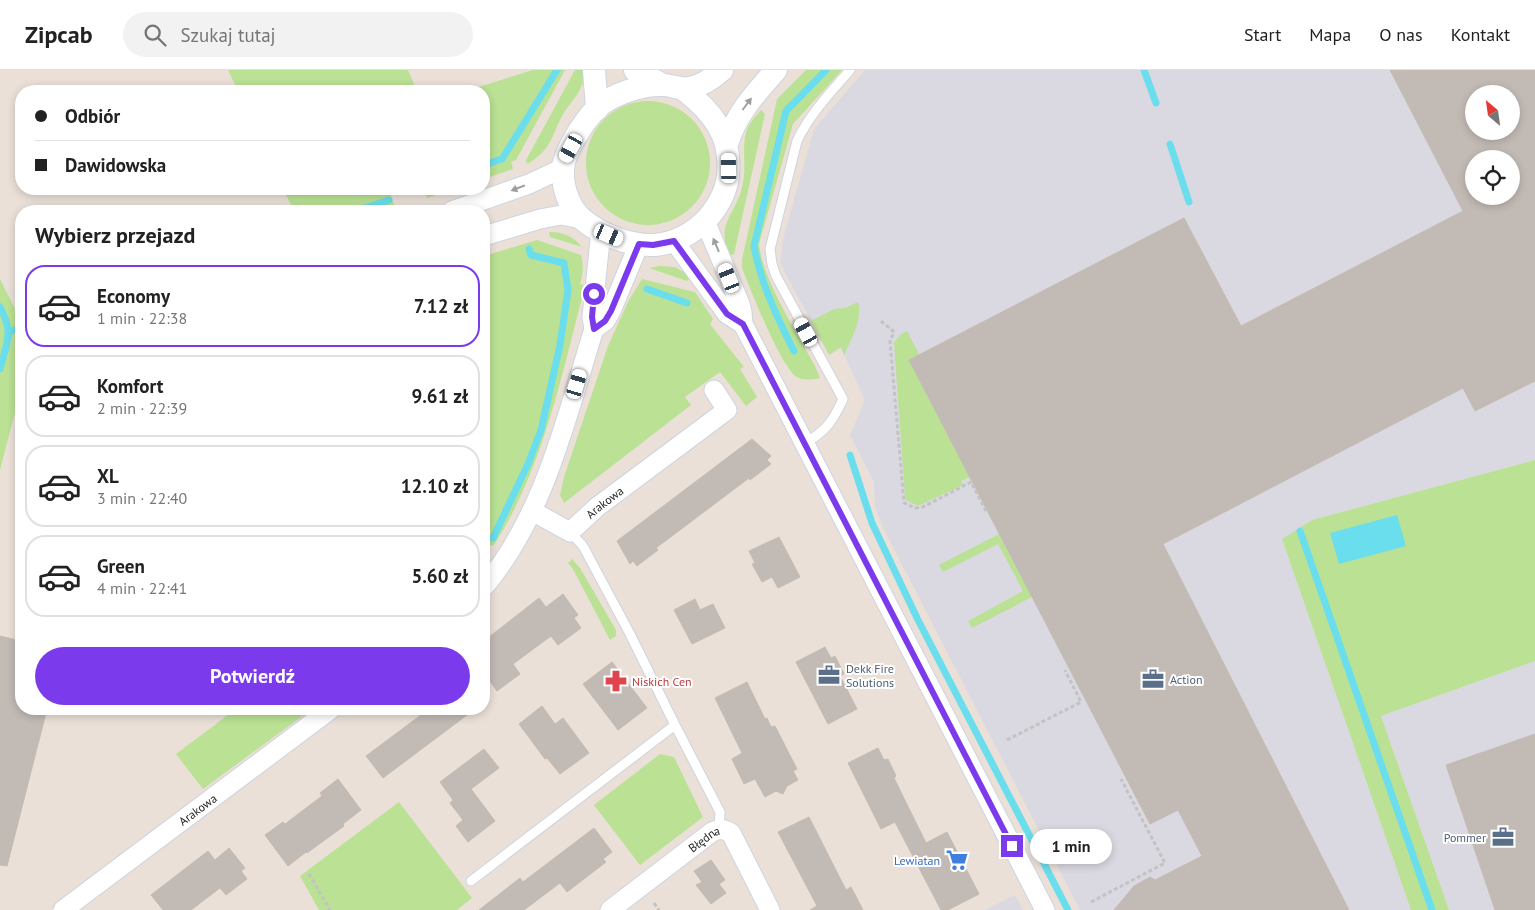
<!DOCTYPE html>
<html lang="pl">
<head>
<meta charset="utf-8">
<style>
	:root { --surface:#fff; --page:#f2f2f2; --text:#222; --muted:#767676; --line:#e0e0e0; --accent:#7c3aed }
	body { margin:0; font-family:"PT Sans",sans-serif; background:var(--page); color:var(--text); height:100vh; display:flex; flex-direction:column; font-size:19px; white-space:nowrap }
	* { box-sizing:border-box; margin:0 }
	p { font-size:16px; color:var(--muted) }
	.icon { flex:none; width:28px; height:28px; fill:none; stroke:currentColor; stroke-width:2; stroke-linecap:round; stroke-linejoin:round }
	.map { position:relative; flex:1; overflow:hidden }
	.panel { position:absolute; left:15px; top:135px; width:475px; height:510px; display:flex; flex-direction:column; background:var(--surface); border-radius:20px; box-shadow:0 2px 8px #0003 }
	.panel>* { flex:none }
	.guide { position:absolute; left:15px; top:15px; width:475px; height:110px; border-radius:20px; box-shadow:0 2px 8px #0003; display:grid; align-content:center; height:110px; padding:0 20px; background:var(--surface) }
	.needle { width:32px; rotate:331deg }
	.fabs { position:absolute; left:1465px; top:15px; display:grid; gap:10px }
	.fabs a { display:grid; place-items:center; width:55px; height:55px; border-radius:50%; background:var(--surface); box-shadow:0 2px 8px #0003; font-size:25px }
	.end { position:absolute; width:22px; height:22px; margin:-11px; border:6px solid #7c3aed; background:#fff; box-shadow:0 0 0 2px #fff }
	.from { border-radius:50% }
	.bubble { position:absolute; height:35px; border-radius:18px; background:var(--surface); box-shadow:0 2px 8px #0003; font-size:16px; font-weight:800; line-height:35px; text-align:center }
	.car { position:absolute; width:15px; height:30px; margin:-15px -8px; border-radius:6px; box-shadow:0 0 4px 1px #0007; background:linear-gradient(#fff 24%,#345 0 40%,#fff 0 76%,#345 0 86%,#fff 0) }
	.guide b { display:flex; align-items:center; gap:18px; height:48px; font-size:19px }
	.guide b+b { border-top:1px solid var(--line) }
	.guide i { width:12px; height:12px; background:var(--text) }
	ul { padding:0; list-style:none }
	li { display:flex; align-items:center; gap:15px; height:82px; margin:0 10px 8px; padding:0 10px; border:2px solid var(--line); border-radius:20px }
	li div { flex:1 }
	li b { display:block; font-size:19px }
	li em { font-style:normal; font-weight:800 }
	li.on { border-color:var(--accent) }
	li>.icon { width:45px; height:45px; stroke-width:1.5 }
	h2 { padding:0 20px; font-size:22px; line-height:60px }
	.action { display:flex; gap:10px; margin-top:auto; padding:10px 20px }
	.action a { flex:1; height:58px; border-radius:30px; background:var(--accent); color:#fff; font-size:20px; font-weight:800; line-height:58px; text-align:center }
	header { display:flex; align-items:center; gap:30px; box-sizing:border-box; height:70px; padding:0 25px; background:var(--surface); border-bottom:1px solid var(--line) }
	header strong { font-size:24px }
	nav { display:flex; gap:28px; margin-inline-start:auto; font-size:18px }
	.search { width:350px; height:45px; background:var(--page); display:flex; align-items:center; gap:12px; box-sizing:border-box; padding:0 18px; border-radius:28px; color:var(--muted); font-size:19px }
	.map>svg:first-child { display:block }
	.industrial { fill:#dad9e2; fill-rule:evenodd }
	.green { fill:#bae194 }
	.water { fill:#6adeed }
	.lines { fill:none; stroke-linecap:round; stroke-linejoin:round }
	.stream { stroke:#6adeed; stroke-width:7 }
	.building { fill:#c2bab5; stroke:#c5bbb2; fill-rule:evenodd }
	.service-casing { stroke:#ced4e0; stroke-width:11 }
	.minor-casing { stroke:#ced4e0; stroke-width:21 }
	.tertiary-casing { stroke:#ced4e0; stroke-width:24 }
	.path { stroke:#c3c3c3; stroke-width:3; stroke-dasharray:4 2.5; stroke-linecap:butt }
	.service { stroke:#fff; stroke-width:9 }
	.minor { stroke:#fff; stroke-width:19 }
	.tertiary { stroke:#fff; stroke-width:22 }
	.oneway { fill:#9e9e9e }
	.route { stroke:#7c3aed; stroke-width:6 }
	.labels { text-anchor:middle; dominant-baseline:central; stroke-width:4; stroke-linejoin:round; paint-order:stroke }
	.street-label { font-size:12px; fill:#272727; stroke:#fff }
	.service-label { font-size:12px; fill:#4e5e75; stroke:#fff; text-anchor:start }
	.health-label { font-size:12px; fill:#be3a42; stroke:#fff; text-anchor:start }
	.shop-label { font-size:12px; fill:#366cbe; stroke:#fff; text-anchor:end }
</style>
</head>
<body>
<header>
<strong>Zipcab</strong>
<div class="search"><svg class="icon" aria-label="search" viewBox="0 0 24 24"><circle cx="10" cy="10" r="6"/><path d="M15 15l6 6"/></svg>Szukaj tutaj</div>
<nav><a>Start</a><a>Mapa</a><a>O nas</a><a>Kontakt</a></nav>
</header>
<div class="map">
<svg width="1535" height="840" viewBox="0 0 1535 840">
	<rect width="100%" height="100%" fill="#eae0d8"/>
	<path class="industrial" d="M 865,0 L 1535,0 L 1535,390 L 1312,450 L 1282,469 L 1411,840 L 1080,840 L 883,458 L 875,437 L 874,412 L 850,365 L 865,330 L 841,278 L 829,285 L 780,193 L 783,169 L 814,59 ZM 1474,24 L 1511,24 L 1511,61 L 1474,61 ZM 1474,89 L 1511,89 L 1511,126 L 1474,126 Z
		M 1535,591 L 1535,840 L 1449,840 L 1381,646 Z
		M 1015,825 L 1023,840 L 985,840 Z"/>
	<path class="green" d="M 228,0 L 408,0 L 417,21 L 238,21 Z
		M 533,0 L 565,0 L 516,90 L 511,92 L 513,99 L 484,109 L 484,21 L 466,21 Z
		M 575,0 L 585,0 C 583,20 576,26 565,41 C 551,63 554,79 527,94 L 526,90 Z
		M 806,0 L 842,0 L 793,54 L 759,174 C 763,211 797,262 815,296 L 820,308 C 812,310 804,311 797,307 C 781,298 750,218 742,198 L 742,190 L 777,29 Z
		M586 93a62 62 0 1 1 124 0a62 62 0 1 1-124 0Z
		M 761,40 L 765,44 L 734,184 L 729,186 C 715,150 738,144 743,113 C 747,94 740,73 749,55 C 752,50 757,45 761,40 Z
		M 283,119 L 389,119 L 396,141 L 294,141 Z
		M 413,119 L 454,119 L 427,128 L 425,122 L 416,125 Z
		M 549,162 C 563,162 573,166 582,177 L 550,167 Z
		M 537,170 L 581,185 C 584,196 583,204 580,214 L 585,216 C 562,303 544,397 494,475 L 485,477 L 484,186 Z
		M 659,196 L 675,197 L 692,207 L 687,211 L 649,198 Z
		M 0,209 L 17,243 L 21,242 L 21,319 L 0,400 Z
		M 642,209 L 695,222 L 713,249 L 710,254 L 744,297 L 740,299 L 757,327 L 746,336 L 720,302 L 685,327 L 691,335 L 564,433 L 560,425 L 564,407 L 608,276 L 628,232 Z
		M 858,232 C 863,250 851,269 844,285 L 841,277 L 829,285 L 811,251 L 834,239 L 845,238 Z
		M 907,261 L 919,284 L 909,290 L 970,407 L 961,411 L 963,415 L 920,435 L 916,435 L 906,430 L 905,426 L 894,273 L 900,265 Z
		M 1535,390 L 1535,591 L 1381,646 L 1449,840 L 1411,840 L 1282,469 L 1312,450 Z
		M 999,464 L 1032,527 L 972,558 L 968,551 L 1023,521 L 998,474 L 943,502 L 939,495 Z
		M 572,489 L 580,498 L 616,560 L 616,566 L 610,570 L 573,499 L 568,493 Z
		M 236,639 L 312,639 L 203,719 L 176,684 Z
		M 660,684 L 674,687 L 703,747 L 640,795 L 594,735 Z
		M 399,732 L 472,828 L 457,840 L 319,840 L 300,806 Z"/>
	<path class="water" d="M 1397,445 L 1406,476 L 1339,494 L 1330,463 Z"/>
	<g class="lines">
		<path class="stream" d="M 1144,0 L 1156,33
			M 1170,74 L 1189,132
			M 484,95 L 502,89 L 557,0
			M 414,121 L 421,119
			M 356,141 L 389,130
			M 647,219 L 687,233
			M 0,237 C 14,264 7,271 0,299
			M 9,262 L 21,258
			M 794,281 C 777,247 761,214 754,176 L 786,41 L 826,0
			M 850,385 L 872,453 L 918,550 L 1068,840
			M 1300,461 L 1432,840
			M 493,468 L 528,394 L 541,360 L 560,275 L 568,220 L 564,193 L 531,185 L 529,179"/>
	</g>
	<path class="building" d="M 1390,0 L 1535,0 L 1535,311 L 1475,341 L 1463,318 L 1163,474 L 1349,840 L 1114,840 L 1134,816 L 1150,807 L 1155,810 L 1202,786 L 1178,740 L 1150,754 L 909,290 L 1184,148 L 1241,256 L 1463,141 ZM 1474,24 L 1511,24 L 1511,61 L 1474,61 ZM 1474,89 L 1511,89 L 1511,126 L 1474,126 Z
		M 752,369 L 771,386 L 767,390 L 771,394 L 750,410 L 749,408 L 656,478 L 658,480 L 637,496 L 633,491 L 630,494 L 617,471 Z
		M 779,467 L 800,507 L 778,518 L 772,507 L 762,512 L 752,494 L 755,493 L 749,481 Z
		M 563,524 L 578,545 L 574,548 L 581,558 L 558,575 L 551,566 L 513,594 L 520,604 L 497,621 L 484,603 L 484,571 L 539,528 L 546,537 Z
		M 695,529 L 700,540 L 713,534 L 725,558 L 692,574 L 674,540 Z
		M 0,566 L 21,571 L 21,639 L 47,639 L 7,796 L 0,795 Z
		M 825,577 L 831,588 L 835,586 L 844,604 L 840,606 L 857,639 L 828,654 L 796,592 Z
		M 612,592 L 647,638 L 618,660 L 583,614 Z
		M 747,612 L 765,649 L 767,648 L 771,657 L 775,656 L 797,699 L 793,701 L 798,710 L 787,716 L 783,724 L 776,721 L 765,727 L 755,709 L 744,714 L 732,689 L 742,683 L 715,628 Z
		M 542,636 L 555,654 L 563,648 L 589,683 L 560,704 L 547,688 L 545,689 L 519,654 Z
		M 429,639 L 475,639 L 383,708 L 366,686 Z
		M 1535,664 L 1535,840 L 1495,840 L 1446,695 Z
		M 878,678 L 884,690 L 888,689 L 896,706 L 894,708 L 926,773 L 947,762 L 979,824 L 948,840 L 941,840 L 895,752 L 881,759 L 848,693 Z
		M 484,679 L 499,698 L 471,719 L 495,751 L 468,772 L 456,756 L 463,750 L 450,733 L 453,730 L 440,712 Z
		M 338,709 L 361,740 L 343,754 L 344,756 L 307,783 L 306,782 L 288,796 L 265,765 L 283,752 L 285,754 L 322,726 L 320,723 Z
		M 809,747 L 846,820 L 851,817 L 863,840 L 810,840 L 817,836 L 778,762 Z
		M 594,758 L 612,782 L 603,789 L 606,792 L 567,822 L 560,813 L 524,840 L 479,840 L 520,808 L 523,812 Z
		M 229,778 L 245,798 L 241,801 L 247,809 L 226,825 L 220,818 L 191,840 L 163,840 L 151,825 L 208,781 L 215,790 Z
		M 711,790 L 725,810 L 719,814 L 726,823 L 711,834 L 696,815 L 702,812 L 694,801 Z"/>
	<g class="lines">
		<g class="service-casing">
			<path id="service" d="M 805,373 C 826,361 833,351 843,329 L 776,206 L 772,194 L 770,179 L 797,71 C 810,44 830,23 850,0
				M 570,462 L 583,476 L 630,564 L 675,655 L 720,742 L 719,759
				M 471,811 L 675,655"/>
		</g>
		<g class="minor-casing">
			<g id="minor">
				<path d="M 452,141 L 529,114 L 563,98"/>
				<path d="M 705,151 L 740,234 L 742,242 L 743,254 L 1045,840"/>
				<path d="M 484,166 L 540,149 L 561,145 L 582,149"/>
				<path d="M 674,171 L 727,244 L 743,254"/>
				<path d="M 594,259 L 605,251 L 611,241 L 639,174"/>
				<path id="s1" d="M 532,441 L 570,462 L 597,437 L 727,340 L 714,320"/>
				<path d="M 484,517 C 545,444 566,348 594,259 L 592,247 L 601,161"/>
				<path id="s2" d="M 63,840 L 331,639"/>
				<path id="s3" d="M 610,840 L 712,762 C 720,758 724,759 731,763 L 770,840"/>
			</g>
		</g>
		<g class="tertiary-casing">
			<path id="tertiary" d="M 594,0 L 597,39
				M 635,0 L 663,15
				M 683,19 C 712,41 732,66 728,104 C 727,121 719,135 708,148 C 694,163 675,173 655,175 C 630,176 601,165 582,149 C 569,138 562,116 563,100 C 563,83 584,51 597,38 C 612,24 643,14 663,15 C 672,15 680,20 689,18 C 702,16 713,8 722,0
				M 727,74 C 736,44 755,24 776,0"/>
		</g>
		<path class="path" d="M 881,251 L 894,262 L 890,271 L 904,433 L 915,438 L 923,437 L 971,412 L 986,441
			M 1007,670 L 1081,632 L 1065,600
			M 309,804 L 330,840
			M 1091,832 L 1165,793 L 1121,709
			M 654,833 L 659,840"/>
		<use href="#service" class="service"/>
		<use href="#minor" class="minor"/>
		<use href="#tertiary" class="tertiary"/>
	</g>
	<defs><path id="oneway-solid" d="M-6-.8H1V-3.2L6.5 0L1 3.2V.8H-6Z" transform="scale(1.25)"/></defs>
	<g class="oneway">
		<use href="#oneway-solid" transform="translate(747 34) rotate(-53)"/>
		<use href="#oneway-solid" transform="translate(518 118) rotate(159)"/>
		<use href="#oneway-solid" transform="translate(716 175) rotate(-113)"/>
	</g>
	<g class="lines">
		<path class="route" d="M 594,224 L 592,247 L 594,259 L 605,251 L 611,241 L 639,174 L 653,175 L 674,171 L 727,244 L 743,254 L 1012,776"/>
	</g>
	<defs>
		<g id="office-bare" transform="scale(1.725)"><path d="M-6-3h4V-5.5h4V-3h4V5H-6ZM-1-4.5V-3h2v-1.5ZM-6 0V1H6V0Z" fill="#5c6f8a" stroke="#fff" stroke-width="2.5" paint-order="stroke"/></g>
		<g id="pharmacy-bare" transform="scale(1.725)"><path d="M-2-6h4v4h4v4h-4v4h-4v-4h-4v-4h4Z" fill="#e0444e" stroke="#fff" stroke-width="2.5" paint-order="stroke"/></g>
		<g id="supermarket-bare" transform="scale(1.725)"><path d="M-6-5.5h2.5l.6 2H6L4.5 2H-2.5L-4.4-4H-6ZM-1.5 3.2a1.3 1.3 0 1 0 .1 0ZM3 3.2a1.3 1.3 0 1 0 .1 0Z" fill="#3f7fe0" stroke="#fff" stroke-width="2.5" paint-order="stroke"/></g>
	</defs>
	<g fill-rule="evenodd">
		<use href="#office-bare" x="829" y="605"/>
		<use href="#office-bare" x="1153" y="609"/>
		<use href="#pharmacy-bare" x="616" y="611"/>
		<use href="#office-bare" x="1503" y="767"/>
		<use href="#supermarket-bare" x="957" y="790"/>
	</g>
	<g class="labels">
		<g class="street-label">
			<text stroke="none"><textPath href="#s1" startOffset="89">Arakowa</textPath></text>
			<text stroke="none"><textPath href="#s2" startOffset="168">Arakowa</textPath></text>
			<text stroke="none"><textPath href="#s3" startOffset="118">Błędna</textPath></text>
		</g>
		<g class="service-label">
			<text x="846" y="598">Dekk Fire<tspan x="846" dy="14">Solutions</tspan></text>
			<text x="1170" y="609">Action</text>
			<text x="1486" y="767" text-anchor="end">Pommer</text>
		</g>
		<g class="health-label">
			<text x="632" y="611">Niskich Cen</text>
		</g>
		<g class="shop-label">
			<text x="940" y="790">Lewiatan</text>
		</g>
	</g>
</svg>
<div class="fabs">
<a><svg class="needle" viewBox="-14 -14 28 28"><path d="M0-13l5 13h-10z" fill="#e53935"/><path d="M0 13l5-13h-10z" fill="#767676"/></svg></a>
<a><svg class="icon" aria-label="locate" viewBox="0 0 24 24"><circle cx="12" cy="12" r="6"/><path d="M12 2v4M12 18v4M2 12h4M18 12h4"/></svg></a>
</div>
<i class="end from" style="left:594px;top:224px"></i>
<i class="end" style="left:1012px;top:776px"></i>
<div class="bubble" style="left:1030px;top:759px;width:82px">1 min</div>
<i class="car" style="left:571px;top:78px;rotate:209deg"></i>
<i class="car" style="left:729px;top:98px;rotate:359deg"></i>
<i class="car" style="left:609px;top:165px;rotate:113deg"></i>
<i class="car" style="left:729px;top:208px;rotate:338deg"></i>
<i class="car" style="left:806px;top:262px;rotate:331deg"></i>
<i class="car" style="left:577px;top:314px;rotate:17deg"></i>
<div class="guide">
<b><i class="from"></i>Odbiór</b>
<b><i></i>Dawidowska</b>
</div>
<section class="panel">
<h2>Wybierz przejazd</h2>
<ul>
<li class="on"><svg class="icon" aria-label="car" viewBox="0 0 24 24"><path d="M5 17H2v-5l4-1 3-4h7l3 4 3 1v5h-3M9 17h6M6 11h13"/><circle cx="7" cy="17" r="2"/><circle cx="17" cy="17" r="2"/></svg><div><b>Economy</b><p>1 min · 22:38</p></div><em>7.12 zł</em></li>
<li><svg class="icon" aria-label="car" viewBox="0 0 24 24"><path d="M5 17H2v-5l4-1 3-4h7l3 4 3 1v5h-3M9 17h6M6 11h13"/><circle cx="7" cy="17" r="2"/><circle cx="17" cy="17" r="2"/></svg><div><b>Komfort</b><p>2 min · 22:39</p></div><em>9.61 zł</em></li>
<li><svg class="icon" aria-label="car" viewBox="0 0 24 24"><path d="M5 17H2v-5l4-1 3-4h7l3 4 3 1v5h-3M9 17h6M6 11h13"/><circle cx="7" cy="17" r="2"/><circle cx="17" cy="17" r="2"/></svg><div><b>XL</b><p>3 min · 22:40</p></div><em>12.10 zł</em></li>
<li><svg class="icon" aria-label="car" viewBox="0 0 24 24"><path d="M5 17H2v-5l4-1 3-4h7l3 4 3 1v5h-3M9 17h6M6 11h13"/><circle cx="7" cy="17" r="2"/><circle cx="17" cy="17" r="2"/></svg><div><b>Green</b><p>4 min · 22:41</p></div><em>5.60 zł</em></li>
</ul>
<div class="action"><a>Potwierdź</a></div>
</section>
</div>
</body>
</html>
